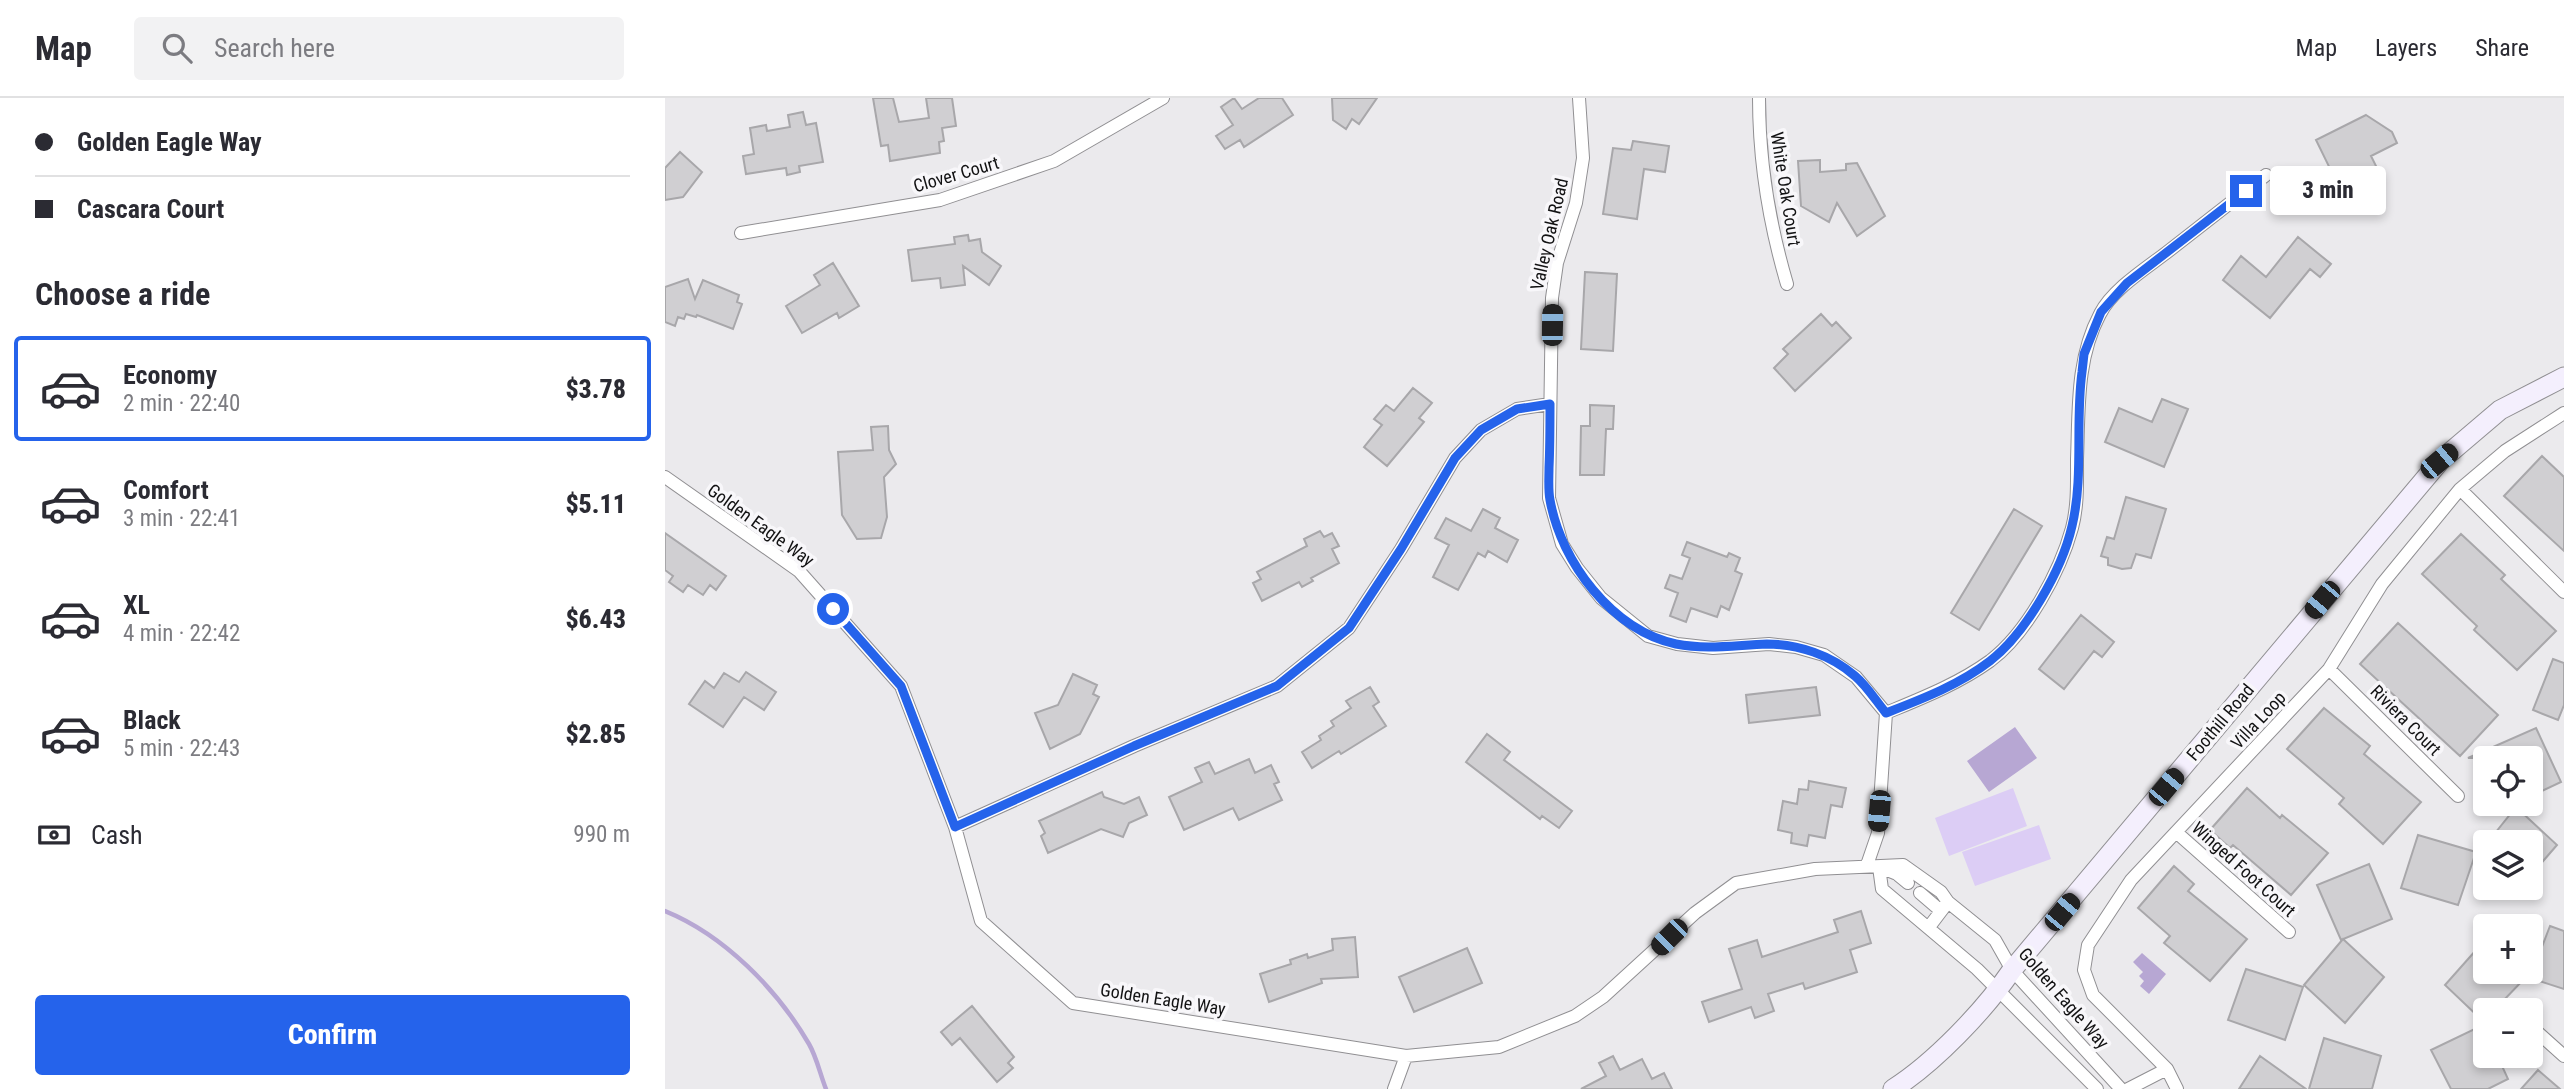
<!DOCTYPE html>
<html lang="en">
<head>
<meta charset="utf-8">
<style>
	:root { --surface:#fff; --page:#f2f2f3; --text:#2b2b33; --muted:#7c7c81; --line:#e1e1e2; --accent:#2563eb }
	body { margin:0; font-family:"Roboto Condensed",sans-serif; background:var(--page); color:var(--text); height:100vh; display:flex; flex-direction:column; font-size:26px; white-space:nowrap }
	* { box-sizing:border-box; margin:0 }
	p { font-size:23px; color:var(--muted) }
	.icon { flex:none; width:38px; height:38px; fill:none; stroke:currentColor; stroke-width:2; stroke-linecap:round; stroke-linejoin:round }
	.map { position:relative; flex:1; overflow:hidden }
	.sheet { display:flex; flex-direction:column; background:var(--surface); width:665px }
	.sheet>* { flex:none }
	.banner { display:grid; align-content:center; height:154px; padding:0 35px; background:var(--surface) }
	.tools { position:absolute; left:1808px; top:648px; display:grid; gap:14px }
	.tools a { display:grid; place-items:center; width:70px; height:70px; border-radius:7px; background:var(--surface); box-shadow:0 4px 10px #0003; font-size:35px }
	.end { position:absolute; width:32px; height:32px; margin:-16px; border:9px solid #2563eb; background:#fff; box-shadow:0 0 0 4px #fff }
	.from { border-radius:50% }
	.bubble { position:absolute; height:49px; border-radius:7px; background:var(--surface); box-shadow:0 4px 10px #0003; font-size:23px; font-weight:800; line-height:49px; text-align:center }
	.car { position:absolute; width:21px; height:42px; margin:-21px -10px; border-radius:9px; box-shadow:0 0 5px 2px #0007; background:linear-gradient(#222 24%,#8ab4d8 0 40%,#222 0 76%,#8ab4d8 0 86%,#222 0) }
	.banner b { display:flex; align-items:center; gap:24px; height:66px; font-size:26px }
	.banner b+b { border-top:2px solid var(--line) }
	.banner i { width:18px; height:18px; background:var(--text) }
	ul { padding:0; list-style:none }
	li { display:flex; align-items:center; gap:21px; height:105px; margin:0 14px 10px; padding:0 21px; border:4px solid transparent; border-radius:7px }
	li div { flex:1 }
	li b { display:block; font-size:26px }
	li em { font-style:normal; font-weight:800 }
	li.current { border-color:var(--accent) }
	li>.icon { width:63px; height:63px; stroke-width:1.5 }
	h2 { padding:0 35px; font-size:32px; line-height:84px }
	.pay { display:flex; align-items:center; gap:18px; height:77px; padding:0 35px; font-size:26px }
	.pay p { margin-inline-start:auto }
	.action { display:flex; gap:14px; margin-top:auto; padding:14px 35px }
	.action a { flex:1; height:80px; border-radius:7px; background:var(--accent); color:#fff; font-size:28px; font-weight:800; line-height:80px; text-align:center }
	header { display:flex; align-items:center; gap:42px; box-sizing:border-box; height:98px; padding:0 35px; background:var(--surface); border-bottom:2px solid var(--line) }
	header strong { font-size:33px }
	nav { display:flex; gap:38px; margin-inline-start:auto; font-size:24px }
	.search { width:490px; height:63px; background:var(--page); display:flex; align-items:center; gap:18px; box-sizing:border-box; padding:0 24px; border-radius:7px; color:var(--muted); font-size:26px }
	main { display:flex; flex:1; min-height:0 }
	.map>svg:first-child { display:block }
	.green { fill:#dccdf5 }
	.water { fill:#b7a7d3 }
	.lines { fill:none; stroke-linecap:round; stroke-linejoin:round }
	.stream { stroke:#b7a7d3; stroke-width:4.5 }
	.building { fill:#d0cfd2; stroke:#a8a7aa; stroke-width:2 }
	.street-casing { stroke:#908f92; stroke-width:14 }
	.secondary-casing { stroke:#908f92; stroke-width:21 }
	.street { stroke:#fff; stroke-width:12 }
	.secondary { stroke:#f4effd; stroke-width:19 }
	.route { stroke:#2563eb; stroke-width:9 }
	.labels { text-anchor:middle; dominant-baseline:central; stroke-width:7; stroke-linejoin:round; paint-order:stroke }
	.street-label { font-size:18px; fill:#121213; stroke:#f8f7fa }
</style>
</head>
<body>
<header>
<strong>Map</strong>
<div class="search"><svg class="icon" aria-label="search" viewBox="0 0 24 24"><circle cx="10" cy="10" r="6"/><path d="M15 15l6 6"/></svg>Search here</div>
<nav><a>Map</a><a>Layers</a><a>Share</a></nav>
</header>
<main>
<section class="sheet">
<div class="banner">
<b><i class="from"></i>Golden Eagle Way</b>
<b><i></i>Cascara Court</b>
</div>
<h2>Choose a ride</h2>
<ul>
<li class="current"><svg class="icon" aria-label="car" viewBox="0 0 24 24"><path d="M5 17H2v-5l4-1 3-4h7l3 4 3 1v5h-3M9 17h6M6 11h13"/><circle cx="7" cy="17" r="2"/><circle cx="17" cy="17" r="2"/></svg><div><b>Economy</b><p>2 min · 22:40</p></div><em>$3.78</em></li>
<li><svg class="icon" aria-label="car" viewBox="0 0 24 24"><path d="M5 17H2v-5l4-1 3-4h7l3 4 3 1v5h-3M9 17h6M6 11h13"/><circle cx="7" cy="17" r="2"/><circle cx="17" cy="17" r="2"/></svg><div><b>Comfort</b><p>3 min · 22:41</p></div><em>$5.11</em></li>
<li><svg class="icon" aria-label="car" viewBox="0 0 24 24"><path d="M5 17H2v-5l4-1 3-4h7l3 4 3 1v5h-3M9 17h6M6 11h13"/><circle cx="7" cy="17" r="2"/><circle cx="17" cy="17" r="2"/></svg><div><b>XL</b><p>4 min · 22:42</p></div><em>$6.43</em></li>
<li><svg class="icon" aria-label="car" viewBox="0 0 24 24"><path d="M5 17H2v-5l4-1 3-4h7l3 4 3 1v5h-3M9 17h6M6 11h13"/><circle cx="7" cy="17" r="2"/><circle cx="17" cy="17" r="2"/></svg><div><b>Black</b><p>5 min · 22:43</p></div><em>$2.85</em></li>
</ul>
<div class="pay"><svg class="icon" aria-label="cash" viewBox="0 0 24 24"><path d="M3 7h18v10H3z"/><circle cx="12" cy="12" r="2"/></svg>Cash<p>990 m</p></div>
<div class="action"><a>Confirm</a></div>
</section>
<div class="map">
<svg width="1899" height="991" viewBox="0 0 1899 991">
	<rect width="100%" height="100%" fill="#ebeaed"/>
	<path class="green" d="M 1348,690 L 1362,728 L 1284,758 L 1270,720 Z
		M 1374,727 L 1386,761 L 1310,788 L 1297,754 Z"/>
	<path class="water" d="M 1350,629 L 1372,660 L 1324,694 L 1302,663 Z
		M 1477,855 L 1501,876 L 1484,896 L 1475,888 L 1479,883 L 1474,878 L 1478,874 L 1468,864 Z"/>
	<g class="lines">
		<path class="stream" d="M 0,813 C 59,837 112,891 144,946 C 152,960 155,976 161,991"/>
	</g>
	<path class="building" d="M 208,0 L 228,0 L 234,24 L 264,20 L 261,0 L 287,0 L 291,28 L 277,30 L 279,43 L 274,44 L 275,55 L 225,63 L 223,47 L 216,48 Z
		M 569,0 L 577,11 L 594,0 L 617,0 L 628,17 L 579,49 L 575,42 L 560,51 L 551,38 L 568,27 L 556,9 Z
		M 667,0 L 712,0 L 694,26 L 687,21 L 681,31 L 668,22 Z
		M 138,14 L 141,27 L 151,25 L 158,64 L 134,68 L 135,74 L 122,77 L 121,70 L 81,76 L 78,58 L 89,56 L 85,30 L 101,27 L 102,33 L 125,29 L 123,17 Z
		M 1701,17 L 1727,34 L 1732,45 L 1706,58 L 1712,70 L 1674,89 L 1651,42 Z
		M 968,43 L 1004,48 L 1000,74 L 979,71 L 972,121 L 938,116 L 948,50 L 966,52 Z
		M 15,54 L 37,74 L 18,99 L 0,102 L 0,70 Z
		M 1155,62 L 1155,74 L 1181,72 L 1181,66 L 1192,65 L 1220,118 L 1192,138 L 1172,105 L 1164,124 L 1136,108 L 1133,63 Z
		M 303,137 L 304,143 L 315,141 L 317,154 L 336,168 L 324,187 L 298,168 L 300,187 L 276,190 L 275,180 L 247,183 L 243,152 L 290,146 L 289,139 Z
		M 1633,139 L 1666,166 L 1655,179 L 1645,171 L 1605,220 L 1558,182 L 1576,158 L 1601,179 Z
		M 168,165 L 194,208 L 174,220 L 172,215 L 137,235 L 121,208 L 155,187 L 149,177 Z
		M 920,174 L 952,176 L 948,253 L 916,251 Z
		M 23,181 L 30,201 L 38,182 L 74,197 L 72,204 L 77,206 L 68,231 L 32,217 L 31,219 L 21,216 L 19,221 L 13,219 L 10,228 L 0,224 L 0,189 Z
		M 1156,216 L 1167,228 L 1171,224 L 1186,240 L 1130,293 L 1109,270 L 1123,256 L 1118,251 Z
		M 748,290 L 767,305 L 754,320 L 759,324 L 722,368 L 699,349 L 717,327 L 709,321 L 721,307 L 729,313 Z
		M 1497,301 L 1523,311 L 1499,369 L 1440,344 L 1454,310 L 1487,324 Z
		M 925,307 L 949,308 L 948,331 L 941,331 L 939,377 L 915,377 L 916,328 L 925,328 Z
		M 223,328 L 224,352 L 231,366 L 219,379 L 222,419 L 216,440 L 192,441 L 177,417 L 173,354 L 208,352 L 206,329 Z
		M 1877,358 L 1899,379 L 1899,453 L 1839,398 Z
		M 1461,399 L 1501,411 L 1486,460 L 1471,456 L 1466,470 L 1457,471 L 1443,467 L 1443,460 L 1436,458 L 1442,439 L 1449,441 Z
		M 818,411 L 835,420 L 830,430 L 853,442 L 842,464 L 823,453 L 820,459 L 813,455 L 793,492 L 768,479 L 784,447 L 770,440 L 781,420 L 806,433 Z
		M 1349,411 L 1377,428 L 1314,532 L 1286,515 Z
		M 655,433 L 659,439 L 667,435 L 674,448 L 667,451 L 674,465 L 646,480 L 648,483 L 637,489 L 634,484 L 597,503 L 588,485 L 596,481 L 592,474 L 642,448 L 639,441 Z
		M 0,435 L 61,478 L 51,492 L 45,487 L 38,497 L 23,487 L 18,494 L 4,484 L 8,478 L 0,472 Z
		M 1796,436 L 1840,477 L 1836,481 L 1891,533 L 1852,572 L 1809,532 L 1812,528 L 1757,476 Z
		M 1022,444 L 1062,459 L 1064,455 L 1075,460 L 1070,473 L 1077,476 L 1064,512 L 1056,508 L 1052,519 L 1026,510 L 1021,524 L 1005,518 L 1013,495 L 1000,490 L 1005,477 L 1017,481 L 1025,460 L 1017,457 Z
		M 1416,517 L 1449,544 L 1437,559 L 1429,553 L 1399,591 L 1374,571 Z
		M 1733,525 L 1833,617 L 1795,658 L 1695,566 Z
		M 1888,561 L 1899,565 L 1899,607 L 1893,622 L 1868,612 Z
		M 81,574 L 111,594 L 99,612 L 79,599 L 58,629 L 24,606 L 40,583 L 49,590 L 59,575 L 74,584 Z
		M 408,576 L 432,587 L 428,596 L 434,599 L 415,636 L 385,651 L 370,615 L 393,607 Z
		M 705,589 L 714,604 L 708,608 L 721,628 L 676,656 L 674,653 L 647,670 L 637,654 L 656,642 L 654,638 L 669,628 L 666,623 L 686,610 L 681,603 Z
		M 1151,589 L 1155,617 L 1084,625 L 1081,597 Z
		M 1659,610 L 1705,648 L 1699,656 L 1756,704 L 1718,746 L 1674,706 L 1679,700 L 1622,651 Z
		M 1871,630 L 1896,684 L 1866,698 L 1866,660 L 1803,660 Z
		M 822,636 L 845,654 L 839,662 L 907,713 L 894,730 L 877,718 L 875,721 L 801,664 Z
		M 584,661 L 590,675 L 606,667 L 614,684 L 609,686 L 617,702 L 574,722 L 568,710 L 519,732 L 504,699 L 537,684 L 530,670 L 544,664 L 550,676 Z
		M 1144,683 L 1181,690 L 1177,709 L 1166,707 L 1160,740 L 1144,737 L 1142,748 L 1126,745 L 1127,735 L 1113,732 L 1118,703 L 1132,706 L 1134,691 L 1143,692 Z
		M 1582,690 L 1615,720 L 1617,717 L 1663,755 L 1626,797 L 1568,747 L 1565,750 L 1545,732 Z
		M 437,694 L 439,699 L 459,706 L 474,699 L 482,717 L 464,725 L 458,739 L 436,731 L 383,755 L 376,738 L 380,735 L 374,723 Z
		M 1851,709 L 1892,747 L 1866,777 L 1866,744 L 1823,744 Z
		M 1753,737 L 1811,754 L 1793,807 L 1736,790 Z
		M 1704,766 L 1727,821 L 1676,842 L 1652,787 Z
		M 1509,768 L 1529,786 L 1523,793 L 1582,841 L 1545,883 L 1499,845 L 1505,838 L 1473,810 Z
		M 1196,813 L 1206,845 L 1185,852 L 1192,874 L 1140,891 L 1138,885 L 1103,896 L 1109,913 L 1090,920 L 1086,909 L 1044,924 L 1037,904 L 1077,891 L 1064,851 L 1092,842 L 1097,859 L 1173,834 L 1169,822 Z
		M 1885,828 L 1899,833 L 1899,891 L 1865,880 Z
		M 690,839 L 693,879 L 656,881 L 657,885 L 604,904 L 595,876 L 626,866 L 625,862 L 642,856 L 643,860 L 668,852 L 667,841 Z
		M 1678,841 L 1719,879 L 1680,925 L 1639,887 Z
		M 1820,842 L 1820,873 L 1853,873 L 1860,880 L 1837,904 L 1845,912 L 1820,912 L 1820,925 L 1780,887 Z
		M 802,850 L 817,885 L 749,914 L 734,879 Z
		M 1581,871 L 1638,889 L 1620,942 L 1563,922 Z
		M 307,908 L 349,959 L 343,965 L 348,970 L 332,984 L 295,940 L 287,947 L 276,934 Z
		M 1820,926 L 1820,957 L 1832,957 L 1843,981 L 1823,991 L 1786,991 L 1766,952 Z
		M 1659,940 L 1716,958 L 1707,991 L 1644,991 Z
		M 948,958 L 955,972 L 977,961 L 987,981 L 999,975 L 1007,991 L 916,991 L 941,978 L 934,965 Z
		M 1595,958 L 1641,991 L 1574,991 Z
		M 1873,972 L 1895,991 L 1856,991 Z"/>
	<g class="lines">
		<g class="street-casing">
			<path id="street" d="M 914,0 L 918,60 L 911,105 L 892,165 L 887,200 L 884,400 L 897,446 L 912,470 L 936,500 L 983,538 L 1012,546 L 1048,550 L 1104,546 L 1131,549 L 1159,557 L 1191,579 L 1221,615 L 1213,735 L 1202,767
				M 1094,0 C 1094,64 1104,125 1122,186
				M 76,135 L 275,102 L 389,63 L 498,0
				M 0,379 L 134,473 L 236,588 L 290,729 L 316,823 L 408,905 L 741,958 L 834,949 L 910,918 L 938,899 L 1030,815 L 1071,785 L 1150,771 L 1238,767 L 1276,794 L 1283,804 L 1330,842 L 1347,872 L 1456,991
				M 1795,391 L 1899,494
				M 1664,571 L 1793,698
				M 1221,615 C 1257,600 1293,586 1325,563 C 1362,535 1395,474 1407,430 C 1413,408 1412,383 1412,361 C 1414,312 1411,261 1435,216 C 1447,192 1480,171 1501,155 C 1534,129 1568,103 1601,77
				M 290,729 L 469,648 L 612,588 L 684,530 L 736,451 L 790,360 L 816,332 L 852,311 L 885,306
				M 1511,734 L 1624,834
				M 1214,769 L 1217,791 L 1312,871 L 1432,991
				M 1217,770 L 1232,776 L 1243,785
				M 1255,795 L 1276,813
				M 1264,829 L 1283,804
				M 1870,932 L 1899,958
				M 729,991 L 741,958
				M 1463,991 L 1502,971
				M 1512,991 L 1502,971 L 1428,897 L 1419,872 L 1423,847 L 1466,782 L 1664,571 L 1717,486 L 1795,391 L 1840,353 L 1899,315"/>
		</g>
		<g class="secondary-casing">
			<path id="secondary" d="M 1228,991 C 1269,965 1319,913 1347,872 L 1775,363 L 1835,312 L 1899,279"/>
		</g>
		<use href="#street" class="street"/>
		<use href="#secondary" class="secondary"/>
	</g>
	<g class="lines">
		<path class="route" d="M 168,511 L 236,588 L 290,729 L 469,648 L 612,588 L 684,530 L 736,451 L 790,360 L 816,332 L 852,311 L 885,306 C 885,327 885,348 884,370 C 884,380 883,392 885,402 C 896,464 947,532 1011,546 C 1041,552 1071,547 1102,546 C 1133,546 1166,557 1190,578 C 1202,588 1211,603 1221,615 C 1257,601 1294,587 1325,563 C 1361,535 1397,472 1407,428 C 1419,378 1410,325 1417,274 L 1419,256 L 1436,214 L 1462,185 L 1581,93"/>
	</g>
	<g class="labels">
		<g class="street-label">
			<text transform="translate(291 76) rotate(-16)">Clover Court</text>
			<text transform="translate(1121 91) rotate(81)">White Oak Court</text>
			<text transform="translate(884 136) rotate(-77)">Valley Oak Road</text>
			<text transform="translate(96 427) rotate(36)">Golden Eagle Way</text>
			<text transform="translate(1593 622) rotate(-47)">Villa Loop</text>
			<text transform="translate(1741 622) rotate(45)">Riviera Court</text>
			<text transform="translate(1555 624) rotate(-50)">Foothill Road</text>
			<text transform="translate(1579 771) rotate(42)">Winged Foot Court</text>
			<text transform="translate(1399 900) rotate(49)">Golden Eagle Way</text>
			<text transform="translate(498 901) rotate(9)">Golden Eagle Way</text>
		</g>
	</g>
</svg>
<div class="tools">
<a><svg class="icon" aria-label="locate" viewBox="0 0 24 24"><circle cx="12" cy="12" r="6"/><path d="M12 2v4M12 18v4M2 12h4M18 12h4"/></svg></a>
<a><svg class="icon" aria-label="layers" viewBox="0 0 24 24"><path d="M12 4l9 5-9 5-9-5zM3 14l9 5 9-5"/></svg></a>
<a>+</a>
<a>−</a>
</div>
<i class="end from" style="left:168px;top:511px"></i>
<i class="end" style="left:1581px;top:93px"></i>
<div class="bubble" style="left:1605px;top:68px;width:116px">3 min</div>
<i class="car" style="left:887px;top:227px;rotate:1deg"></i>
<i class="car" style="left:1774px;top:363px;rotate:50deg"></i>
<i class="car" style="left:1657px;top:502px;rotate:220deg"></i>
<i class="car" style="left:1501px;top:689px;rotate:40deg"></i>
<i class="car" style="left:1214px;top:713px;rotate:185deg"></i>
<i class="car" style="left:1397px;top:814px;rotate:40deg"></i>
<i class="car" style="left:1004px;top:839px;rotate:225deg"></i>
</div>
</main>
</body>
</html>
